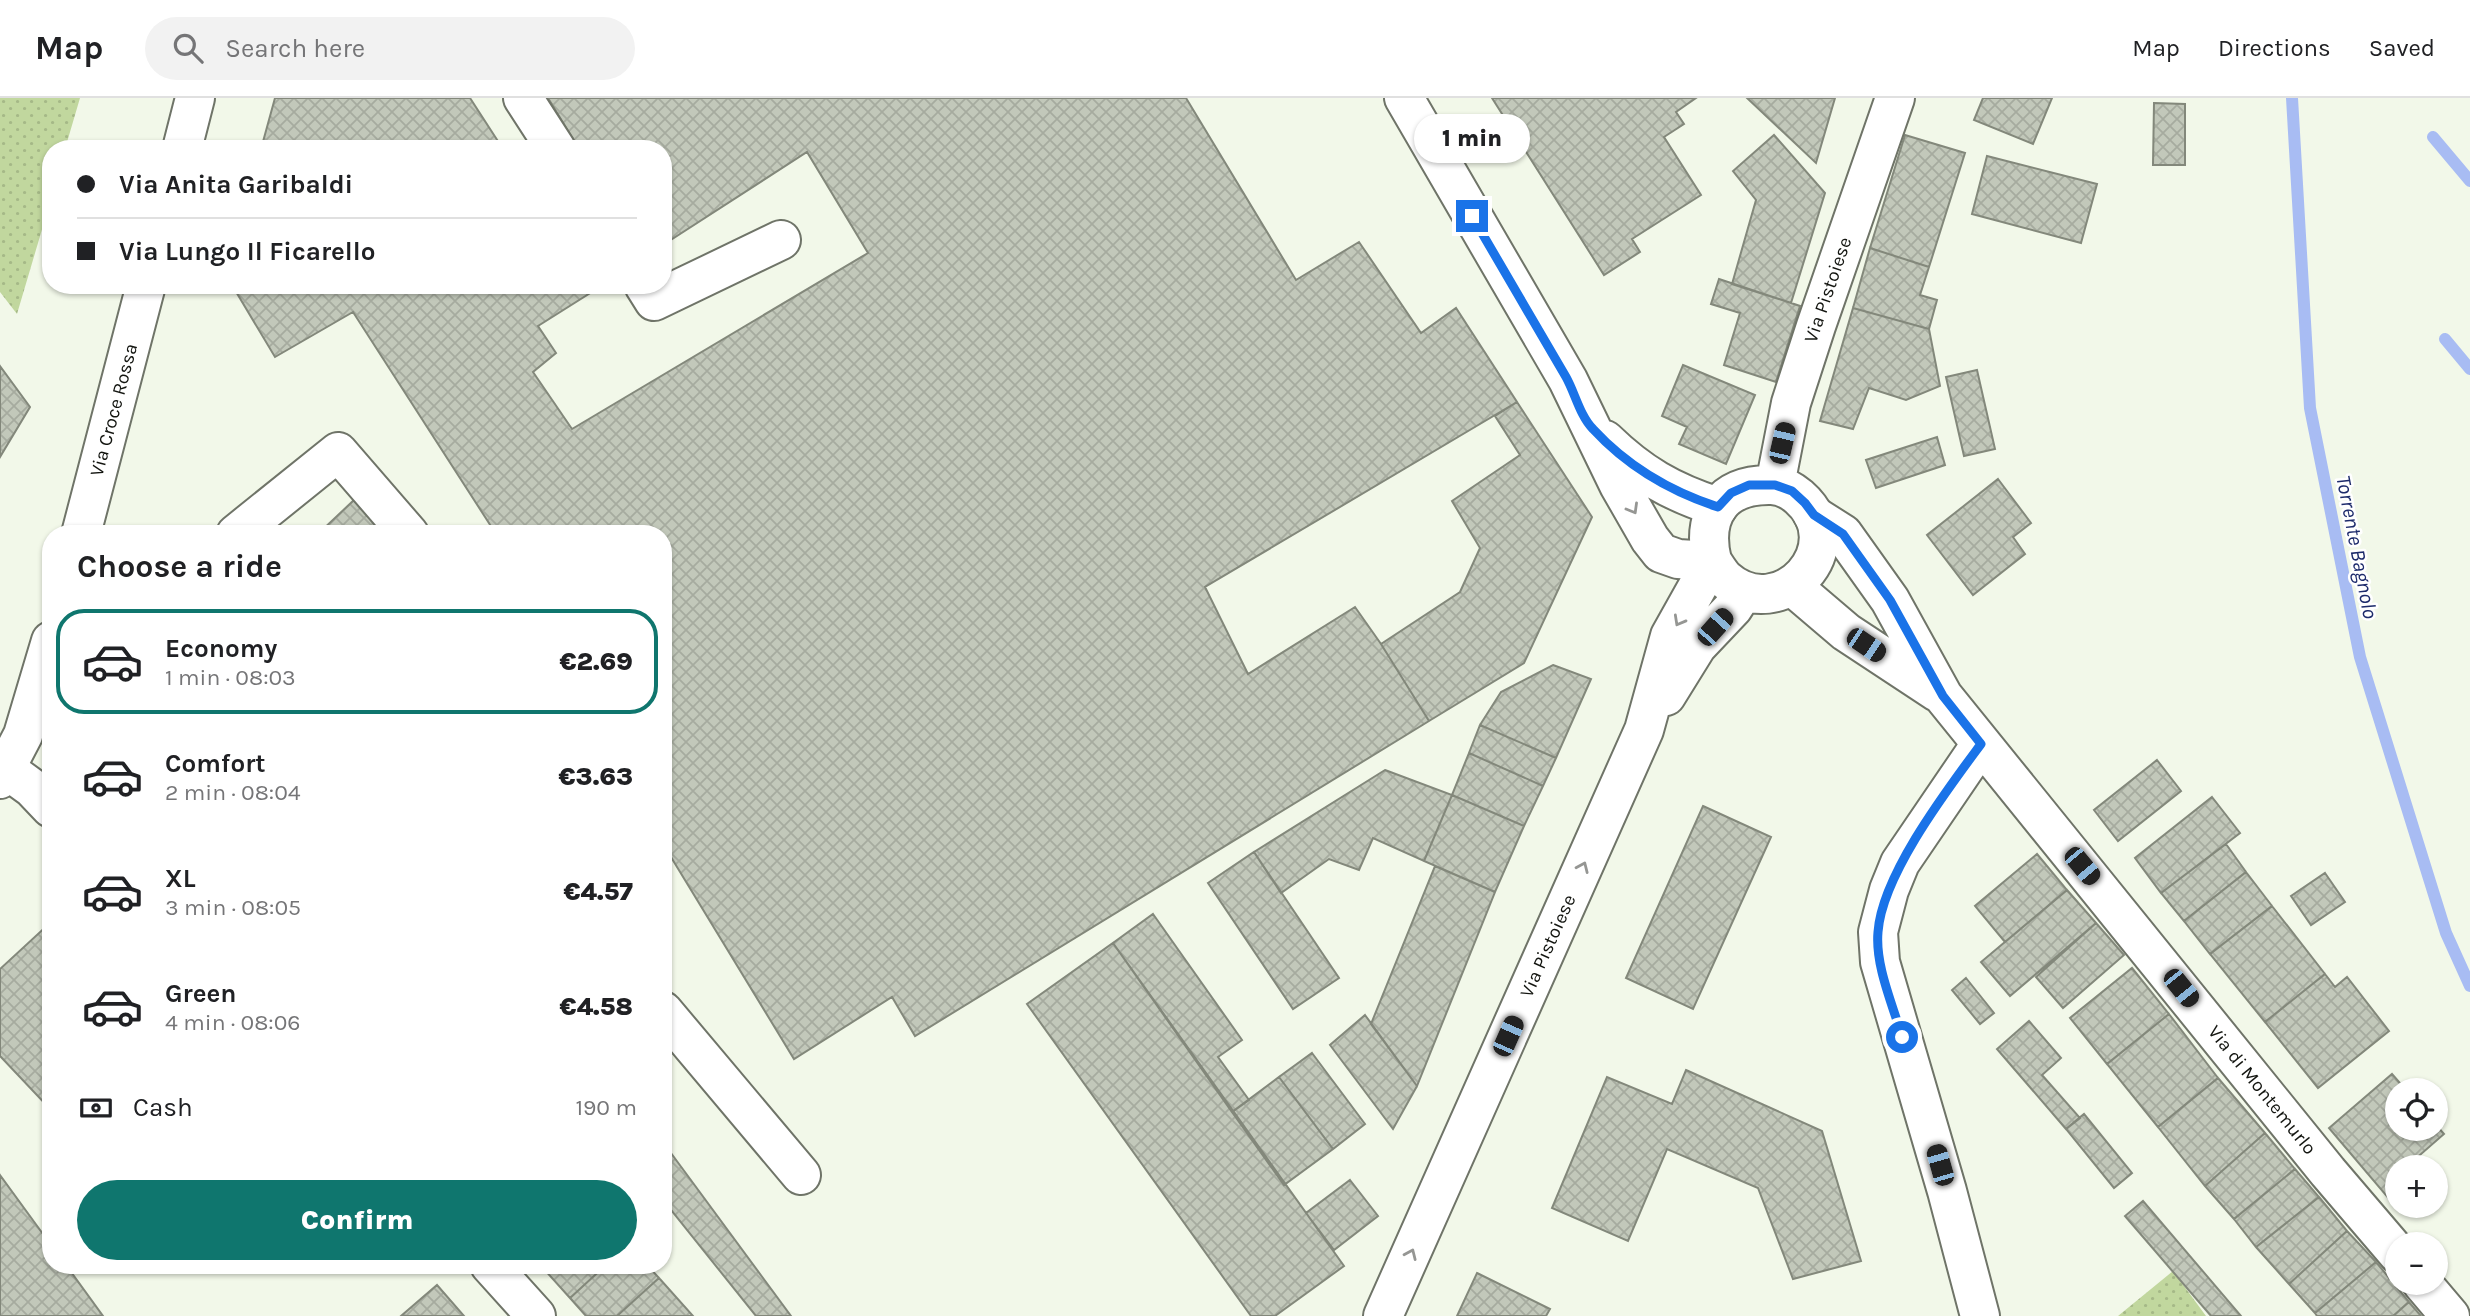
<!DOCTYPE html>
<html lang="en">
<head>
<meta charset="utf-8">
<style>
	:root { --surface:#fff; --page:#f2f2f2; --text:#202124; --muted:#757577; --line:#e0e0e0; --accent:#0f766e }
	body { margin:0; font-family:Karla,sans-serif; background:var(--page); color:var(--text); height:100vh; display:flex; flex-direction:column; font-size:26px; white-space:nowrap }
	* { box-sizing:border-box; margin:0 }
	p { font-size:23px; color:var(--muted) }
	.icon { flex:none; width:38px; height:38px; fill:none; stroke:currentColor; stroke-width:2; stroke-linecap:round; stroke-linejoin:round }
	.map { position:relative; flex:1; overflow:hidden }
	.side { position:absolute; left:42px; top:427px; width:630px; height:749px; display:flex; flex-direction:column; background:var(--surface); border-radius:28px; box-shadow:0 2px 5px #0004 }
	.side>* { flex:none }
	.guide { position:absolute; left:42px; top:42px; width:630px; height:154px; border-radius:28px; box-shadow:0 2px 5px #0004; display:grid; align-content:center; height:154px; padding:0 35px; background:var(--surface) }
	.controls { position:absolute; left:2385px; top:980px; display:grid; gap:14px }
	.controls a { display:grid; place-items:center; width:63px; height:63px; border-radius:50%; background:var(--surface); box-shadow:0 2px 5px #0004; font-size:35px }
	.end { position:absolute; width:32px; height:32px; margin:-16px; border:9px solid #1a73e8; background:#fff; box-shadow:0 0 0 4px #fff }
	.from { border-radius:50% }
	.bubble { position:absolute; height:49px; border-radius:24px; background:var(--surface); box-shadow:0 2px 5px #0004; font-size:23px; font-weight:800; line-height:49px; text-align:center }
	.car { position:absolute; width:21px; height:42px; margin:-21px -10px; border-radius:9px; box-shadow:0 0 5px 2px #0007; background:linear-gradient(#222 24%,#8ab4d8 0 40%,#222 0 76%,#8ab4d8 0 86%,#222 0) }
	.guide b { display:flex; align-items:center; gap:24px; height:66px; font-size:26px }
	.guide b+b { border-top:2px solid var(--line) }
	.guide i { width:18px; height:18px; background:var(--text) }
	ul { padding:0; list-style:none }
	li { display:flex; align-items:center; gap:21px; height:105px; margin:0 14px 10px; padding:0 21px; border:4px solid transparent; border-radius:28px }
	li div { flex:1 }
	li b { display:block; font-size:26px }
	li em { font-style:normal; font-weight:800 }
	li.current { border-color:var(--accent) }
	li>.icon { width:63px; height:63px; stroke-width:1.5 }
	h2 { padding:0 35px; font-size:32px; line-height:84px }
	.pay { display:flex; align-items:center; gap:18px; height:77px; padding:0 35px; font-size:26px }
	.pay p { margin-inline-start:auto }
	.cta { display:flex; gap:14px; margin-top:auto; padding:14px 35px }
	.cta a { flex:1; height:80px; border-radius:42px; background:var(--accent); color:#fff; font-size:28px; font-weight:800; line-height:80px; text-align:center }
	header { display:flex; align-items:center; gap:42px; box-sizing:border-box; height:98px; padding:0 35px; background:var(--surface); border-bottom:2px solid var(--line) }
	header strong { font-size:33px }
	nav { display:flex; gap:38px; margin-inline-start:auto; font-size:24px }
	.search { width:490px; height:63px; background:var(--page); display:flex; align-items:center; gap:18px; box-sizing:border-box; padding:0 24px; border-radius:38px; color:var(--muted); font-size:26px }
	.map>svg:first-child { display:block }
	.park { fill:url(#park-dots) }
	.lines { fill:none; stroke-linecap:round; stroke-linejoin:round }
	.stream { stroke:#a8bcf3; stroke-width:12 }
	.building { fill:url(#building-cross-hatch); stroke:#83887b; stroke-width:2 }
	.minor-casing { stroke:#6f7468; stroke-width:42 }
	.major-casing { stroke:#6f7468; stroke-width:42 }
	.minor { stroke:#fff; stroke-width:38 }
	.major { stroke:#fff; stroke-width:38 }
	.oneway { stroke:#959693 }
	.route { stroke:#1a73e8; stroke-width:9 }
	.labels { text-anchor:middle; dominant-baseline:central; stroke-width:5; stroke-linejoin:round; paint-order:stroke }
	.street-label { font-size:19px; fill:#131510; stroke:#fff }
	.water-label { font-size:21px; font-style:italic; fill:#1d2b6b; stroke:#fff }
</style>
</head>
<body>
<header>
<strong>Map</strong>
<div class="search"><svg class="icon" aria-label="search" viewBox="0 0 24 24"><circle cx="10" cy="10" r="6"/><path d="M15 15l6 6"/></svg>Search here</div>
<nav><a>Map</a><a>Directions</a><a>Saved</a></nav>
</header>
<div class="map">
<svg width="2470" height="1218" viewBox="0 0 2470 1218">
	<defs>
		<pattern id="park-dots" width="8" height="8" patternUnits="userSpaceOnUse" patternTransform="scale(1.75)"><rect width="8" height="8" fill="#c1d79e"/><path d="M2 2h.1M6 6h.1" fill="none" stroke="#a5b887" stroke-width="1.8" stroke-linecap="round"/></pattern>
		<pattern id="building-cross-hatch" width="8" height="8" patternUnits="userSpaceOnUse" patternTransform="scale(1.75)"><rect width="8" height="8" fill="#c2c8ba"/><path d="M0 0l8 8M0 8l8-8" fill="none" stroke="#a6ab9f"/></pattern>
	</defs>
	<rect width="100%" height="100%" fill="#f2f8e9"/>
	<path class="park" d="M 0,0 L 80,0 L 65,51 L 51,51 L 51,101 L 17,216 L 0,194 Z
		M 2173,1173 L 2206,1218 L 2118,1218 Z"/>
	<g class="lines">
		<path class="stream" d="M 2292,0 L 2310,310 L 2360,559 L 2446,835 L 2470,888
			M 2433,39 L 2470,83
			M 2445,241 L 2470,271"/>
	</g>
	<path class="building" d="M 275,0 L 470,0 L 503,51 L 261,51 Z
		M 548,0 L 1186,0 L 1296,182 L 1359,144 L 1421,235 L 1456,210 L 1517,304 L 1205,489 L 1248,576 L 1355,509 L 1381,546 L 1429,623 L 915,938 L 892,899 L 794,961 L 663,746 L 663,436 L 496,436 L 353,214 L 275,259 L 232,187 L 591,187 L 595,192 L 538,228 L 556,255 L 533,274 L 572,331 L 868,155 L 807,54 L 663,147 L 663,51 L 579,51 Z
		M 1492,0 L 1696,0 L 1676,14 L 1684,26 L 1664,39 L 1701,97 L 1632,141 L 1640,154 L 1604,177 Z
		M 1747,0 L 1835,0 L 1816,65 Z
		M 1983,0 L 2052,0 L 2033,46 L 1974,22 Z
		M 2154,5 L 2185,6 L 2185,67 L 2153,67 Z
		M 1774,37 L 1825,95 L 1791,205 L 1732,186 L 1756,102 L 1733,73 Z
		M 1905,37 L 1965,55 L 1929,169 L 1870,150 Z
		M 1987,58 L 2097,86 L 2081,145 L 1972,116 Z
		M 1870,150 L 1929,169 L 1920,197 L 1937,202 L 1929,231 L 1853,210 Z
		M 1719,181 L 1800,208 L 1776,284 L 1724,267 L 1740,215 L 1711,206 Z
		M 1853,210 L 1929,231 L 1940,288 L 1906,302 L 1869,290 L 1853,331 L 1820,323 Z
		M 1683,267 L 1755,297 L 1726,366 L 1679,346 L 1687,329 L 1662,318 Z
		M 0,268 L 30,309 L 0,359 Z
		M 1977,272 L 1995,351 L 1964,358 L 1946,279 Z
		M 1517,304 L 1592,419 L 1524,565 L 1429,623 L 1381,546 L 1460,494 L 1480,450 L 1452,403 L 1520,357 L 1495,318 Z
		M 1937,339 L 1945,367 L 1876,390 L 1866,362 Z
		M 1998,381 L 2031,425 L 2013,439 L 2025,456 L 1973,497 L 1927,437 Z
		M 354,402 L 385,436 L 318,436 Z
		M 1553,567 L 1591,581 L 1556,660 L 1480,627 L 1501,594 Z
		M 1480,627 L 1556,660 L 1543,688 L 1469,655 Z
		M 1469,655 L 1543,688 L 1524,728 L 1452,697 Z
		M 2157,662 L 2181,693 L 2118,743 L 2094,712 Z
		M 1385,672 L 1452,697 L 1424,763 L 1373,740 L 1359,772 L 1329,761 L 1281,795 L 1254,754 Z
		M 1452,697 L 1524,728 L 1495,794 L 1424,763 Z
		M 2212,699 L 2240,735 L 2161,795 L 2135,760 Z
		M 1703,708 L 1771,739 L 1693,911 L 1626,880 Z
		M 2226,746 L 2246,774 L 2184,823 L 2161,795 Z
		M 1254,754 L 1339,880 L 1293,911 L 1208,785 Z
		M 2037,756 L 2067,792 L 2005,844 L 1975,808 Z
		M 1435,768 L 1495,794 L 1417,988 L 1371,926 Z
		M 2246,774 L 2272,808 L 2210,856 L 2184,823 Z
		M 2325,775 L 2345,804 L 2311,827 L 2291,798 Z
		M 2067,792 L 2096,825 L 2010,898 L 1981,864 Z
		M 2272,808 L 2325,876 L 2265,924 L 2210,856 Z
		M 1153,816 L 1242,942 L 1218,959 L 1249,1002 L 1232,1014 L 1113,845 Z
		M 51,824 L 51,1012 L 0,958 L 0,871 Z
		M 2096,825 L 2124,857 L 2063,910 L 2036,879 Z
		M 1113,845 L 1344,1168 L 1275,1218 L 1251,1218 L 1027,906 Z
		M 2132,870 L 2169,916 L 2107,966 L 2070,920 Z
		M 2325,876 L 2335,889 L 2347,879 L 2389,933 L 2318,990 L 2265,924 Z
		M 1966,880 L 1994,915 L 1980,926 L 1952,892 Z
		M 2169,916 L 2218,980 L 2158,1029 L 2107,966 Z
		M 1365,917 L 1417,988 L 1393,1031 L 1330,947 Z
		M 2029,923 L 2061,960 L 2042,977 L 2080,1020 L 2066,1031 L 1997,951 Z
		M 1312,955 L 1365,1026 L 1333,1051 L 1279,979 Z
		M 1686,972 L 1822,1033 L 1861,1163 L 1793,1181 L 1758,1090 L 1667,1051 L 1628,1143 L 1552,1110 L 1607,979 L 1672,1006 Z
		M 2392,976 L 2406,992 L 2398,992 L 2398,1031 L 2436,1031 L 2436,1027 L 2444,1036 L 2413,1063 L 2418,1069 L 2398,1069 L 2398,1096 L 2390,1102 L 2329,1030 Z
		M 1279,979 L 1333,1051 L 1284,1087 L 1232,1014 Z
		M 2218,980 L 2265,1035 L 2205,1088 L 2158,1029 Z
		M 2084,1016 L 2132,1075 L 2114,1090 L 2066,1031 Z
		M 2265,1035 L 2295,1071 L 2234,1121 L 2205,1088 Z
		M 668,1051 L 791,1218 L 756,1218 L 663,1102 L 663,1054 Z
		M 2295,1071 L 2319,1099 L 2256,1149 L 2234,1121 Z
		M 0,1077 L 51,1147 L 51,1167 L 66,1167 L 103,1218 L 0,1218 Z
		M 1350,1082 L 1378,1118 L 1334,1152 L 1306,1115 Z
		M 2319,1099 L 2347,1133 L 2289,1186 L 2256,1149 Z
		M 2143,1103 L 2241,1218 L 2211,1218 L 2125,1118 Z
		M 2347,1133 L 2376,1164 L 2315,1215 L 2289,1186 Z
		M 2376,1164 L 2409,1204 L 2393,1218 L 2317,1218 L 2315,1215 Z
		M 546,1167 L 606,1167 L 570,1200 L 543,1170 Z
		M 606,1167 L 647,1167 L 659,1180 L 617,1218 L 586,1218 L 570,1200 Z
		M 1477,1175 L 1550,1211 L 1546,1218 L 1457,1218 Z
		M 659,1180 L 693,1218 L 617,1218 Z
		M 437,1187 L 464,1218 L 401,1218 Z
		M 2409,1204 L 2421,1218 L 2393,1218 Z"/>
	<g class="lines">
		<g class="minor-casing">
			<path id="minor" d="M 523,0 L 556,51
				M 1404,0 L 1568,282 L 1619,387 L 1650,441 L 1661,455 L 1678,461 L 1712,463
				M 182,51 L 195,0
				M 644,187 L 654,203 L 781,142
				M 1605,342 C 1640,376 1671,394 1718,409
				M 1813,417 L 1843,436 L 1890,502 L 1943,598 L 2328,1074 L 2398,1156
				M 81,436 L 146,187
				M 236,436 L 338,354 L 409,436
				M 1792,488 L 1846,534 L 1937,594
				M 6,671 L 32,690 L 51,710
				M 0,681 L 23,637 L 51,543
				M 663,913 L 801,1077
				M 490,1167 L 536,1218
				M 2422,1185 L 2450,1218
				M 1980,1218 L 1947,1093 L 1880,864 L 1878,834 L 1889,792 L 1900,765 L 1981,646"/>
		</g>
		<g class="major-casing">
			<path id="major" d="M 1775,387 L 1791,305 L 1816,228 L 1895,0
				M 1666,598 L 1697,548 L 1733,510 L 1744,493
				M 1383,1218 L 1644,632 L 1670,538 L 1712,463 C 1701,417 1722,386 1771,387 C 1782,387 1792,393 1799,399 C 1855,448 1780,530 1725,481 C 1720,476 1716,469 1712,463"/>
		</g>
		<use href="#minor" class="minor"/>
		<use href="#major" class="major"/>
	</g>
	<defs><path id="oneway-chevron" d="M-2-3.5L2.5 0L-2 3.5" fill="none" stroke-width="1.6" stroke-linecap="round" stroke-linejoin="round" transform="scale(1.75)"/></defs>
	<g class="oneway">
		<use href="#oneway-chevron" transform="translate(1633 411) rotate(60)"/>
		<use href="#oneway-chevron" transform="translate(1679 523) rotate(119)"/>
		<use href="#oneway-chevron" transform="translate(1583 769) rotate(-66)"/>
		<use href="#oneway-chevron" transform="translate(1411 1156) rotate(-66)"/>
	</g>
	<g class="lines">
		<path class="route" d="M 1472,118 C 1503,172 1535,225 1566,279 C 1575,295 1580,318 1593,331 C 1628,369 1669,393 1718,409 L 1731,395 L 1749,387 L 1775,387 L 1792,393 L 1805,405 L 1814,417 L 1843,436 L 1890,502 L 1943,598 L 1981,646 C 1947,692 1882,777 1878,834 C 1875,868 1893,907 1902,939"/>
	</g>
	<g class="labels">
		<g class="street-label">
			<text transform="translate(1828 192) rotate(-71)">Via Pistoiese</text>
			<text transform="translate(114 312) rotate(-75)">Via Croce Rossa</text>
			<text transform="translate(1548 848) rotate(-66)">Via Pistoiese</text>
			<text transform="translate(2262 992) rotate(51)">Via di Montemurlo</text>
		</g>
		<g class="water-label">
			<text transform="translate(2357 449) rotate(79)">Torrente Bagnolo</text>
		</g>
	</g>
</svg>
<div class="controls">
<a><svg class="icon" aria-label="locate" viewBox="0 0 24 24"><circle cx="12" cy="12" r="6"/><path d="M12 2v4M12 18v4M2 12h4M18 12h4"/></svg></a>
<a>+</a>
<a>−</a>
</div>
<i class="end from" style="left:1902px;top:939px"></i>
<i class="end" style="left:1472px;top:118px"></i>
<div class="bubble" style="left:1414px;top:16px;width:116px">1 min</div>
<i class="car" style="left:1782px;top:345px;rotate:13deg"></i>
<i class="car" style="left:1715px;top:529px;rotate:42deg"></i>
<i class="car" style="left:1866px;top:547px;rotate:124deg"></i>
<i class="car" style="left:2082px;top:768px;rotate:140deg"></i>
<i class="car" style="left:2181px;top:890px;rotate:141deg"></i>
<i class="car" style="left:1508px;top:938px;rotate:24deg"></i>
<i class="car" style="left:1940px;top:1067px;rotate:344deg"></i>
<div class="guide">
<b><i class="from"></i>Via Anita Garibaldi</b>
<b><i></i>Via Lungo Il Ficarello</b>
</div>
<section class="side">
<h2>Choose a ride</h2>
<ul>
<li class="current"><svg class="icon" aria-label="car" viewBox="0 0 24 24"><path d="M5 17H2v-5l4-1 3-4h7l3 4 3 1v5h-3M9 17h6M6 11h13"/><circle cx="7" cy="17" r="2"/><circle cx="17" cy="17" r="2"/></svg><div><b>Economy</b><p>1 min · 08:03</p></div><em>€2.69</em></li>
<li><svg class="icon" aria-label="car" viewBox="0 0 24 24"><path d="M5 17H2v-5l4-1 3-4h7l3 4 3 1v5h-3M9 17h6M6 11h13"/><circle cx="7" cy="17" r="2"/><circle cx="17" cy="17" r="2"/></svg><div><b>Comfort</b><p>2 min · 08:04</p></div><em>€3.63</em></li>
<li><svg class="icon" aria-label="car" viewBox="0 0 24 24"><path d="M5 17H2v-5l4-1 3-4h7l3 4 3 1v5h-3M9 17h6M6 11h13"/><circle cx="7" cy="17" r="2"/><circle cx="17" cy="17" r="2"/></svg><div><b>XL</b><p>3 min · 08:05</p></div><em>€4.57</em></li>
<li><svg class="icon" aria-label="car" viewBox="0 0 24 24"><path d="M5 17H2v-5l4-1 3-4h7l3 4 3 1v5h-3M9 17h6M6 11h13"/><circle cx="7" cy="17" r="2"/><circle cx="17" cy="17" r="2"/></svg><div><b>Green</b><p>4 min · 08:06</p></div><em>€4.58</em></li>
</ul>
<div class="pay"><svg class="icon" aria-label="cash" viewBox="0 0 24 24"><path d="M3 7h18v10H3z"/><circle cx="12" cy="12" r="2"/></svg>Cash<p>190 m</p></div>
<div class="cta"><a>Confirm</a></div>
</section>
</div>
</body>
</html>
